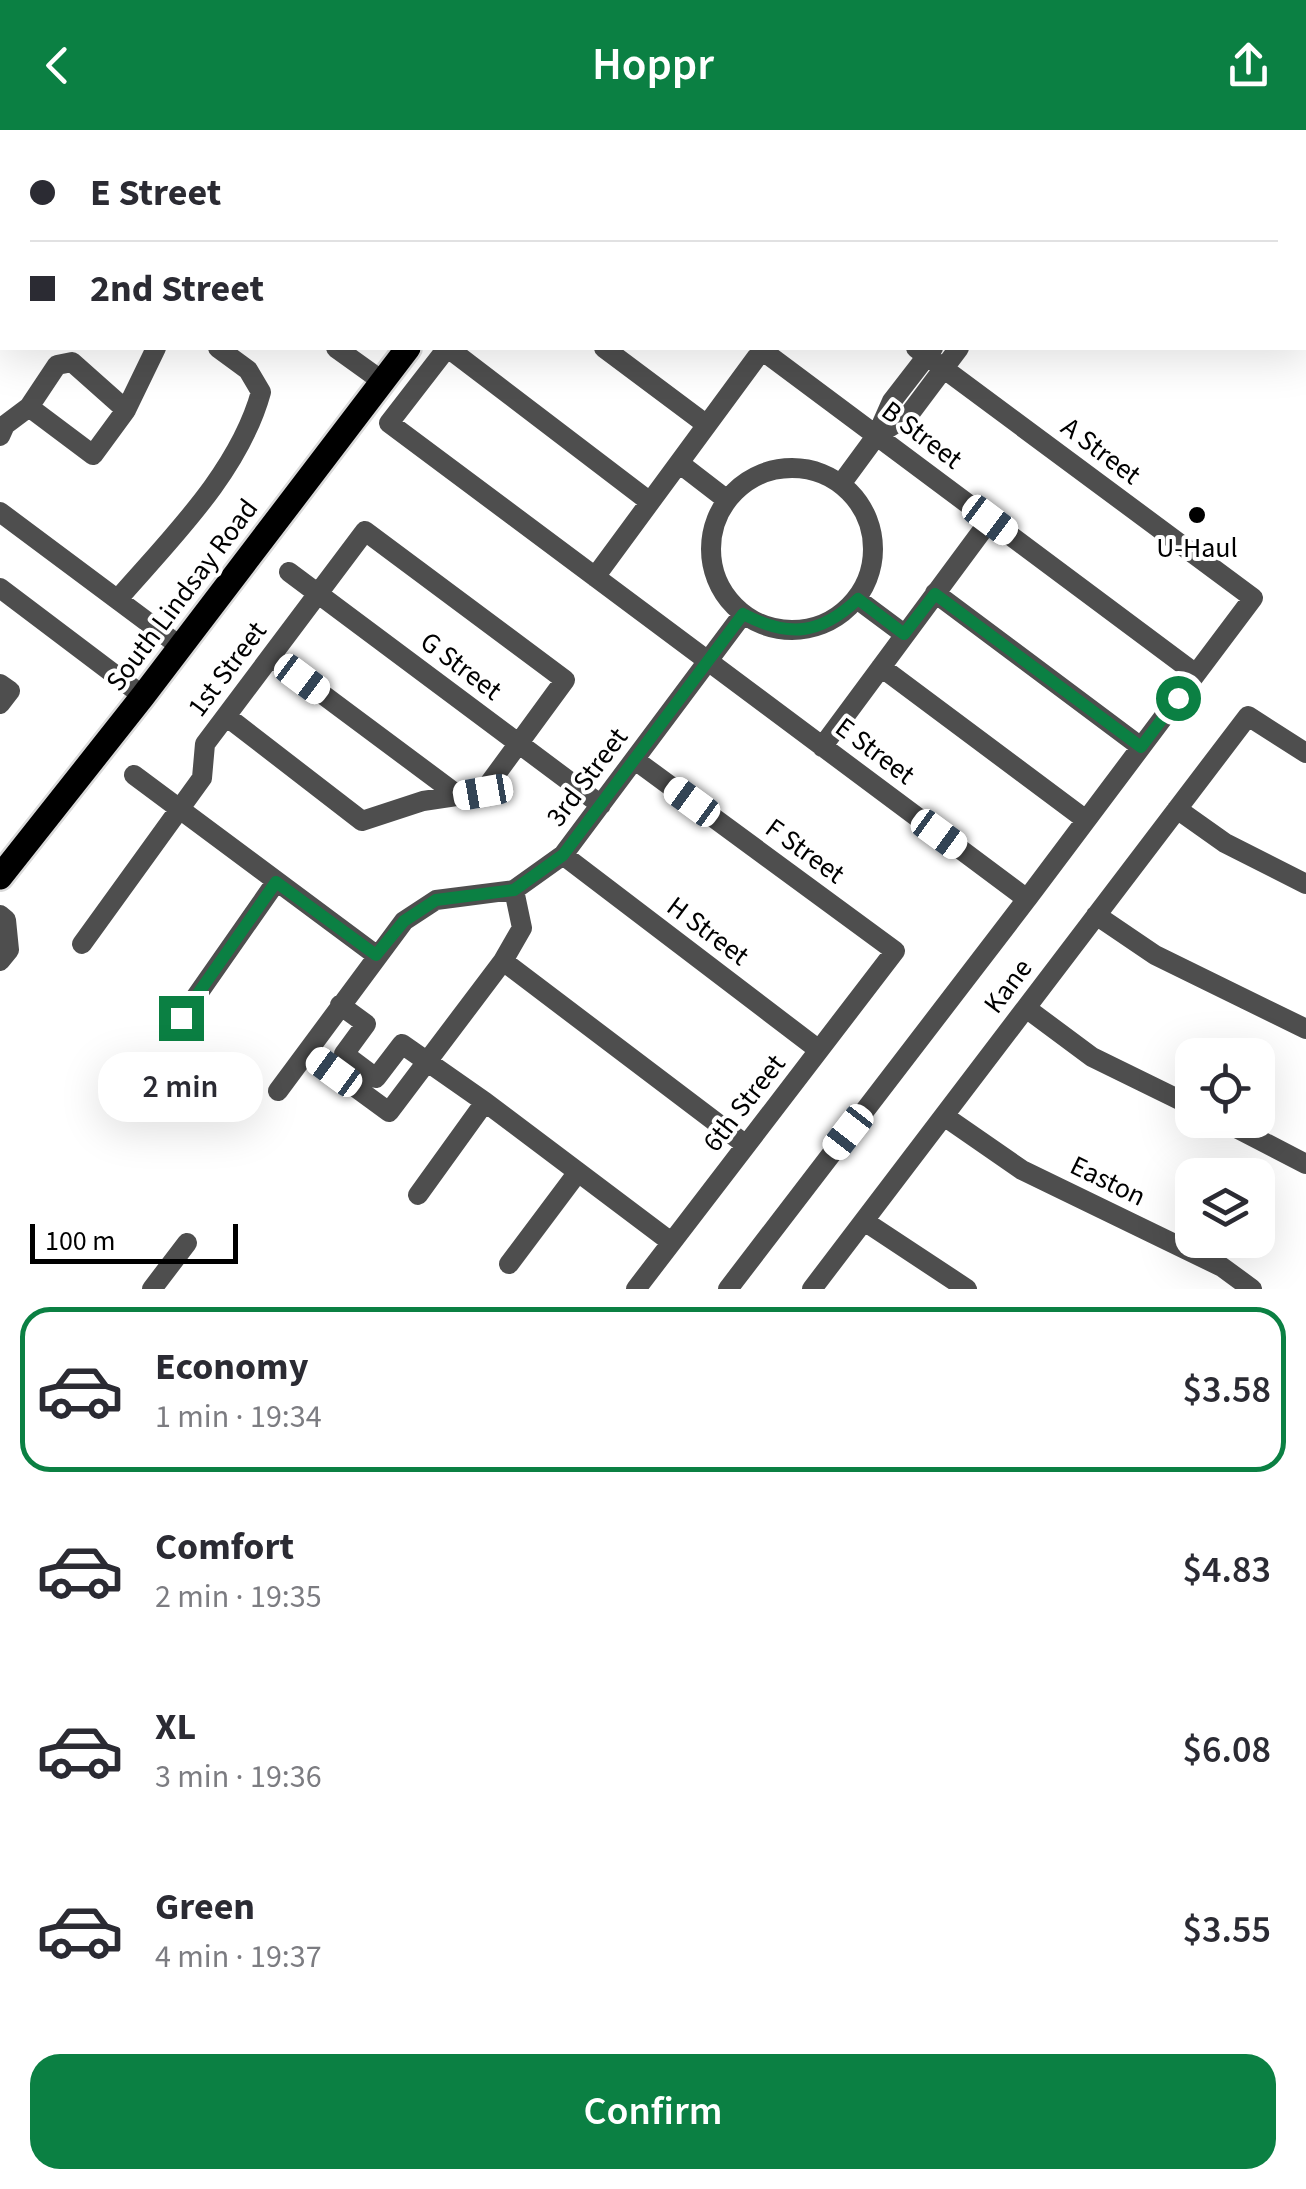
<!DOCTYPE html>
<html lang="en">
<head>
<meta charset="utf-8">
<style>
	:root { --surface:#fff; --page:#f2f2f3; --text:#2b2b33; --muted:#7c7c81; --line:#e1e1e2; --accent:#0b8043 }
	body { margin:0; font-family:"Source Sans 3",sans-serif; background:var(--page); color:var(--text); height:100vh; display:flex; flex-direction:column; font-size:38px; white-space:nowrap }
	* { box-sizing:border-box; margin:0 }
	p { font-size:32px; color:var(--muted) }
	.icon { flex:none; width:55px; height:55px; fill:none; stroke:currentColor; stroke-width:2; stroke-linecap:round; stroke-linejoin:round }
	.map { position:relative; height:1159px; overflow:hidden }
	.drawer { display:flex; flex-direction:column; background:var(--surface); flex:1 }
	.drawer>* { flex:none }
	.hud { position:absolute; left:0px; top:0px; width:1308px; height:220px; box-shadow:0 10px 40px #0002; display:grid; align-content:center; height:220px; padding:0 30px; background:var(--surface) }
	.fabs { position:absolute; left:1175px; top:908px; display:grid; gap:20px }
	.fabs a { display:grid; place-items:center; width:100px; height:100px; border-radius:20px; background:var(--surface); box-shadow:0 10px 40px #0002; font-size:50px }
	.scale { position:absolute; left:30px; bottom:25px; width:208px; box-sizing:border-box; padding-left:10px; border:5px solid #000; border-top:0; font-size:28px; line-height:35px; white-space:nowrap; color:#000; -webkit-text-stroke:8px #fff; paint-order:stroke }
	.end { position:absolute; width:45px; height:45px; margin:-22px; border:12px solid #0b8043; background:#fff; box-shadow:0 0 0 5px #fff }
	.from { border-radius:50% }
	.bubble { position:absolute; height:70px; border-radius:30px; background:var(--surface); box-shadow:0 10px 40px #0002; font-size:32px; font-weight:600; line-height:70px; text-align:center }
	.car { position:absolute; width:30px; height:60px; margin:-30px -15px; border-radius:12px; box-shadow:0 0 8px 2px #0007; background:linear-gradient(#fff 24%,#345 0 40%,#fff 0 76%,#345 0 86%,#fff 0) }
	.hud b { display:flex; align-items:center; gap:35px; height:95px; font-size:38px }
	.hud b+b { border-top:2px solid var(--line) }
	.hud i { width:25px; height:25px; background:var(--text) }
	ul { padding:18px 0 0; list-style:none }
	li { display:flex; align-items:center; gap:30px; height:165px; margin:0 20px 15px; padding:0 10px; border:5px solid transparent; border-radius:30px }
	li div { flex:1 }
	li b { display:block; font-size:38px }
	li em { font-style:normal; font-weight:600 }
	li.current { border-color:var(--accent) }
	li>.icon { width:90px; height:90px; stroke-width:1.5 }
	.action { display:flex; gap:20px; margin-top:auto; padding:20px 30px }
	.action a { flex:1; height:115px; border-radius:30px; background:var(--accent); color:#fff; font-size:40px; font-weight:600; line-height:115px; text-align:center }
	header { display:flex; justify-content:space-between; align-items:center; height:130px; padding:0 30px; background:var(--accent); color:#fff; font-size:45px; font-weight:600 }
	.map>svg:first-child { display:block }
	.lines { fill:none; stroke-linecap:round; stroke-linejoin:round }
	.major-casing { stroke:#dbdbdb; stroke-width:30 }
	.minor { stroke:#4e4e4e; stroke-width:20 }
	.major { stroke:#000; stroke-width:25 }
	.route { stroke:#0b8043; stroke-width:12 }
	.poi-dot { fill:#000; stroke:#fff; stroke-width:4 }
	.labels { text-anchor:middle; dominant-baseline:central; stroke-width:8; stroke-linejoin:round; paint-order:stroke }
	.street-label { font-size:28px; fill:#000; stroke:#fff }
	.poi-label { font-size:28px; fill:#000; stroke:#fff }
</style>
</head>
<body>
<header><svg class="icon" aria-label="back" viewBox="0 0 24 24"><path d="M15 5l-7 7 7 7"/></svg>Hoppr<svg class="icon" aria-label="share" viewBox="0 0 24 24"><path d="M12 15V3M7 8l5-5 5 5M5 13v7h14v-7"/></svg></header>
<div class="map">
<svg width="1306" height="1159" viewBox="0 0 1306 1159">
	<rect width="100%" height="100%" fill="#fff"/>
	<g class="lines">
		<g class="major-casing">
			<path id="major" d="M 1074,0 L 1077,2
				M 1123,0 L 1126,2
				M 571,2 L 573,0
				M 1305,135 L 1306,136
				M 1305,172 L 1306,173
				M 0,747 L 143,566 L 408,218"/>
		</g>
		<path class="minor" d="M 44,0 L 47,2
			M 102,0 L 106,2
			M 631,0 L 635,2
			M 938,0 L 942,2
			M 167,2 L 169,0
			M 316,2 L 318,0
			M 462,2 L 464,0
			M 612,2 L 614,0
			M 1011,2 L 1017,0
			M 0,56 L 2,57
			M 0,138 L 2,134
			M 336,218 L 382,251
			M 447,218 L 389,293 L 1027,769 L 1253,468 L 916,218
			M 448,218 L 650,372
			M 604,218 L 707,295
			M 759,218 L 1196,544
			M 29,277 L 93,325 L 126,280 L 156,218
			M 877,305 L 908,286 L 959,218
			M 0,306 L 5,295 L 29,277 L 57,235 L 72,232 L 126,280
			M 679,333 L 727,370
			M711 419a81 81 0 1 1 162 0a81 81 0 1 1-162 0Z
			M 841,354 L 877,305 L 892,271 L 933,218
			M 0,382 L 181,517
			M 289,442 L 601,675
			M 595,447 L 762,220
			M 0,458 L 143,566
			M 935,463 L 1141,617
			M 118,469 C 171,408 239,342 261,262 L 248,240 L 218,218
			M 857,469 L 904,504
			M 271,526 L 459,666
			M 881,537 L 1086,690
			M 0,554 L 10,561 L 0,574
			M 822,617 L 990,390
			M 635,630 L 895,821 L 636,1159
			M 134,645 L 376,825
			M 1177,679 L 1225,713 L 1306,754
			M 563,725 L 819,920
			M 0,785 L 6,790 L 9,820 L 0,831
			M 1096,785 L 1155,825 L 1306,899
			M 82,814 L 202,648 L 205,614 L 365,401 L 565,550 L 483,662 L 423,671 L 362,691 L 226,586
			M 503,831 L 746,1015
			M 340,875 L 366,894 L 344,924 L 376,948 L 402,914 L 485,972 L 671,1112
			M 1026,878 L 1092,927 L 1192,976
			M 181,888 L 276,752
			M 307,922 L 389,982 L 503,831 L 522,798 L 514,760
			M 278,961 L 404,791 L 436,770 L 514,760 L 563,725 L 743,484
			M 944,986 L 1022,1040 L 1222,1137 L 1252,1159
			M 1221,990 L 1306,1034
			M 418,1065 L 485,972
			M 864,1091 L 967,1159
			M 509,1134 L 578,1042
			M 152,1159 L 187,1113
			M 728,1159 L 1027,769
			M 812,1159 L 1248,586 L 1306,623"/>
		<use href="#major" class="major"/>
	</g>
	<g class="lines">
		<path class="route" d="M 181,888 L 276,752 L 376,825 L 404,791 L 436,770 L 514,760 L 563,725 L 743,484 C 789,508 820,505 858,469 L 904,504 L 935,464 L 1141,617 L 1178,568"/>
	</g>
	<circle class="poi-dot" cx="1197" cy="385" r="10"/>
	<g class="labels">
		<g class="street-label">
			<text transform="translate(922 305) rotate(37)">B Street</text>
			<text transform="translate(1101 321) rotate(37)">A Street</text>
			<text transform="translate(182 465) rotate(-53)">South Lindsay Road</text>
			<text transform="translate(461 536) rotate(37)">G Street</text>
			<text transform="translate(227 539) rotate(-53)">1st Street</text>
			<text transform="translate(875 621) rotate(37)">E Street</text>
			<text transform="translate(587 647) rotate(-53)">3rd Street</text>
			<text transform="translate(805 721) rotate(36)">F Street</text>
			<text transform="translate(708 801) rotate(37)">H Street</text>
			<text transform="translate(1008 856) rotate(-53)">Kane</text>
			<text transform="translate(744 973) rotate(-52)">6th Street</text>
			<text transform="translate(1108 1051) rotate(26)">Easton</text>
		</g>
		<g class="poi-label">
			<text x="1197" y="418">U-Haul</text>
		</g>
	</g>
</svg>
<div class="fabs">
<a><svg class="icon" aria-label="locate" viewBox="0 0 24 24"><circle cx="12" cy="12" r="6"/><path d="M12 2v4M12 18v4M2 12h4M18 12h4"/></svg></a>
<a><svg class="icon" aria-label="layers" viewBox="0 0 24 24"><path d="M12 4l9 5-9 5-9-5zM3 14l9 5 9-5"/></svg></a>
</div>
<div class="scale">100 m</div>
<i class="end from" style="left:1178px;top:568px"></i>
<i class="end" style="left:181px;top:888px"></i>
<div class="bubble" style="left:98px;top:922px;width:165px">2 min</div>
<i class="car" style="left:990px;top:390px;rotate:127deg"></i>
<i class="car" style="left:302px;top:549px;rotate:127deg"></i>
<i class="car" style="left:483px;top:662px;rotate:260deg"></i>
<i class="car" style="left:692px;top:672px;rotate:306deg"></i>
<i class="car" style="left:939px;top:704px;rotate:126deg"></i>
<i class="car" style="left:334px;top:942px;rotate:306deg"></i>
<i class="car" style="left:848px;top:1002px;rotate:218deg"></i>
<div class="hud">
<b><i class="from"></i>E Street</b>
<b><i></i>2nd Street</b>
</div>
</div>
<section class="drawer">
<ul>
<li class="current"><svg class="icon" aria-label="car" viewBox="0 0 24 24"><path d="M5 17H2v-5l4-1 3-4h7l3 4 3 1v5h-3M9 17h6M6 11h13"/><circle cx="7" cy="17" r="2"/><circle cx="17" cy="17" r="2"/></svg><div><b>Economy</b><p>1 min · 19:34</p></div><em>$3.58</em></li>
<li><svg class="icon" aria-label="car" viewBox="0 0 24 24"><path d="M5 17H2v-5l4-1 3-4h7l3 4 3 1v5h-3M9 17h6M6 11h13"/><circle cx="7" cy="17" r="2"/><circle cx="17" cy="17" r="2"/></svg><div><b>Comfort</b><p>2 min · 19:35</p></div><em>$4.83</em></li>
<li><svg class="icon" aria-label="car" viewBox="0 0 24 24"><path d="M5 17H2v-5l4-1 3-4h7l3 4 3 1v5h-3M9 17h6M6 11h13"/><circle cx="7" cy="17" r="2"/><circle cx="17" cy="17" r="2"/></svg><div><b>XL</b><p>3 min · 19:36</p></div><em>$6.08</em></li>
<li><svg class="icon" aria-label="car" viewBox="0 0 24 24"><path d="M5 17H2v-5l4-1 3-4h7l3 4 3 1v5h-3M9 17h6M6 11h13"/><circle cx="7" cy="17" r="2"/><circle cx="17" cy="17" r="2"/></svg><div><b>Green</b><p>4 min · 19:37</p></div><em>$3.55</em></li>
</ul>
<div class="action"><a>Confirm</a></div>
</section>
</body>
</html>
